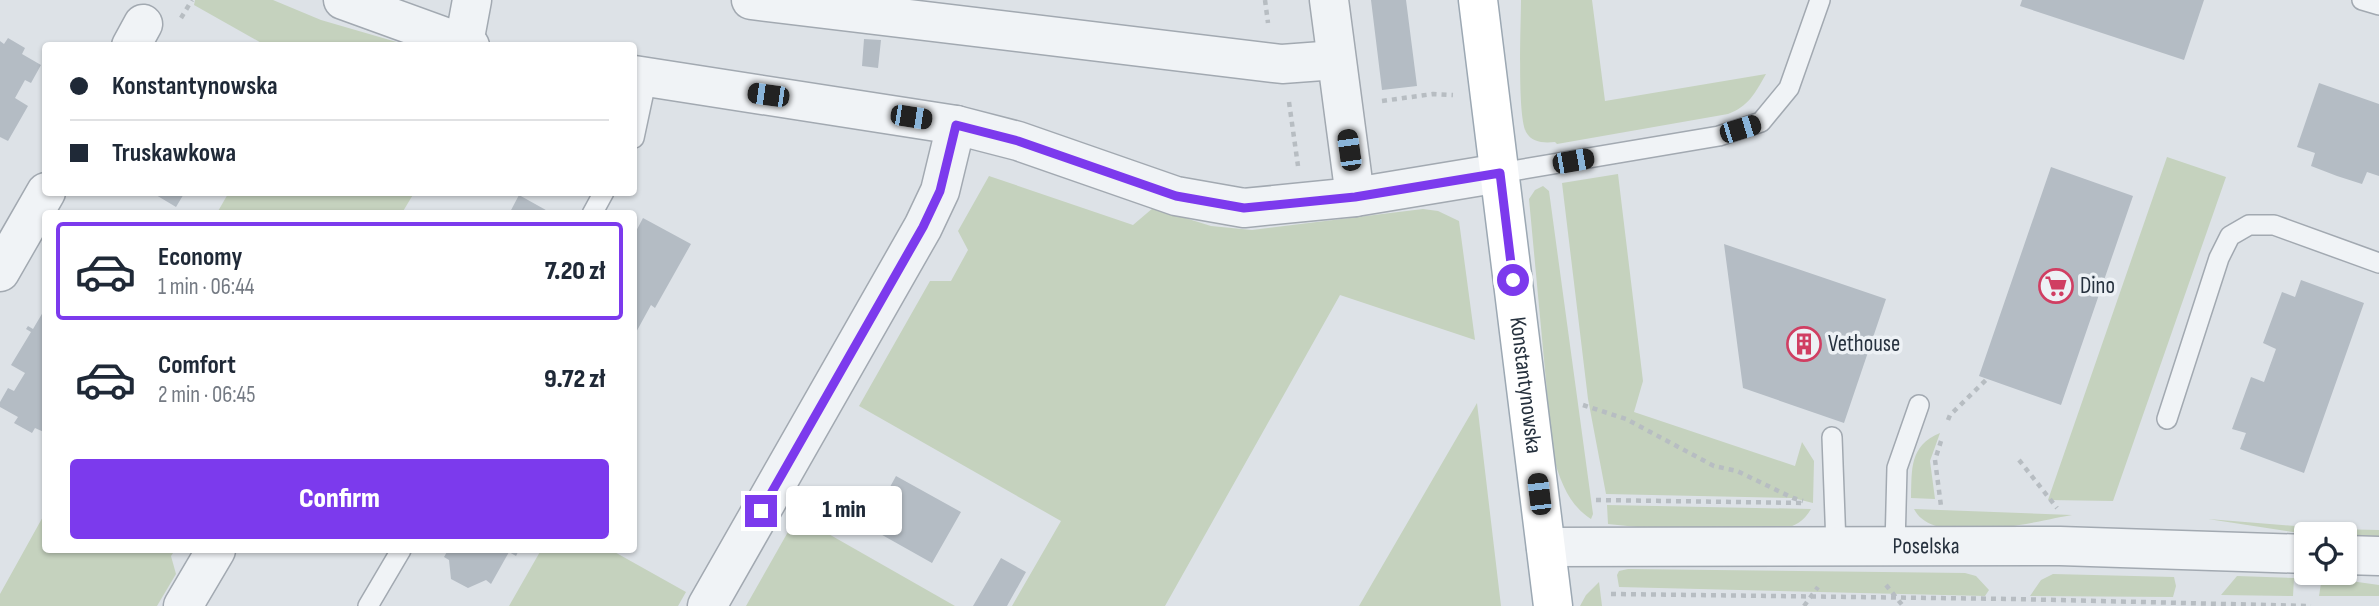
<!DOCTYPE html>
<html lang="en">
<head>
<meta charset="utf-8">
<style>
	:root { --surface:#fff; --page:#f6f6f7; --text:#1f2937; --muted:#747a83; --line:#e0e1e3; --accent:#7c3aed }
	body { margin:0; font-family:"Sofia Sans Condensed",sans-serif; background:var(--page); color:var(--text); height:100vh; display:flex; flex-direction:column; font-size:26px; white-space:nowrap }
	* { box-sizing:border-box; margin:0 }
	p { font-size:23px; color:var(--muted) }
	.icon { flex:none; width:38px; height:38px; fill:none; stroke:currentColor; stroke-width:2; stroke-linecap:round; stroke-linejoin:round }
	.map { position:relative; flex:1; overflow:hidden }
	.details { position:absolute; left:42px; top:210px; width:595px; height:343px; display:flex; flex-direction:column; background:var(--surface); border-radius:7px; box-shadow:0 2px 5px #0004 }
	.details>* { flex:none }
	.banner { position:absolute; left:42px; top:42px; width:595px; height:154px; border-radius:7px; box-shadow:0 2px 5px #0004; display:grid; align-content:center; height:154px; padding:0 28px; background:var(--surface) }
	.controls { position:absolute; left:2294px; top:522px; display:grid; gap:14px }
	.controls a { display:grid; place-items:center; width:63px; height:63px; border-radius:7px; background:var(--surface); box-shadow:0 2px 5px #0004; font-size:35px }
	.end { position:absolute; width:32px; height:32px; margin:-16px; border:9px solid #7c3aed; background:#fff; box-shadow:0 0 0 4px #fff }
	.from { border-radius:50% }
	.bubble { position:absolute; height:49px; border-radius:7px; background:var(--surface); box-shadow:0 2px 5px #0004; font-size:23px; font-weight:800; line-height:49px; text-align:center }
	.car { position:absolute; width:21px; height:42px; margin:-21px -10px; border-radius:9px; box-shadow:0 0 5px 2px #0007; background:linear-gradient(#222 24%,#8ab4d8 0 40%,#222 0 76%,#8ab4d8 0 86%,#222 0) }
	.banner b { display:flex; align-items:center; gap:24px; height:66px; font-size:26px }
	.banner b+b { border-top:2px solid var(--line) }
	.banner i { width:18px; height:18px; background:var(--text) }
	ul { padding:12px 0 0; list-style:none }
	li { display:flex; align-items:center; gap:21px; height:98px; margin:0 14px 10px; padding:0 14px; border:4px solid transparent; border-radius:7px }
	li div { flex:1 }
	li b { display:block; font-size:26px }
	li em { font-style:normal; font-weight:800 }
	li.on { border-color:var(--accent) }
	li>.icon { width:63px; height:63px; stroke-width:1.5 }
	.action { display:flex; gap:14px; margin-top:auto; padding:14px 28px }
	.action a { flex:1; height:80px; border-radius:7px; background:var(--accent); color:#fff; font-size:28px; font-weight:800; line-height:80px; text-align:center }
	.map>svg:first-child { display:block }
	.green { fill:#c5d2be }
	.building { fill:#b4bcc4 }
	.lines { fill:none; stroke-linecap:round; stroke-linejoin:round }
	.lane-casing { stroke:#a2a9b1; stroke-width:22 }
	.street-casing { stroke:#a2a9b1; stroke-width:41 }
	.primary-casing { stroke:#9ca8b3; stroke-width:41 }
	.path { stroke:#b7bdc2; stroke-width:4.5; stroke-dasharray:5 5; stroke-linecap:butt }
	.lane { stroke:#f0f3f6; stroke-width:19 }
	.street { stroke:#f0f3f6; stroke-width:38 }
	.primary { stroke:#fff; stroke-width:38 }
	.route { stroke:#7c3aed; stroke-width:9 }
	.labels { text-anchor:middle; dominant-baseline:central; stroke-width:7; stroke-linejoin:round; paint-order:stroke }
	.poi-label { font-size:23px; fill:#26313e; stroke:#edf1f5; text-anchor:start }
	.street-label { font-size:23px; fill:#26313e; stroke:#edf1f5 }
</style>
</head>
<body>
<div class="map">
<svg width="2379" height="606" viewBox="0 0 2379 606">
	<rect width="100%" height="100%" fill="#dde2e7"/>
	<path class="green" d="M 195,0 L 273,0 L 321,20 L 407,45 L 265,45 L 194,5 Z
		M 1521,0 L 1592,0 L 1605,101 L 1766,74 C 1756,92 1748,107 1728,114 L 1557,144 L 1555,142 C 1544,143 1532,143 1526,132 C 1517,113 1521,25 1521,0 Z
		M 2167,157 L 2226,177 L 2113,501 L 2048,500 Z
		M 1618,174 L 1643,381 L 1634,412 L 1795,466 L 1802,442 L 1814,461 L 1813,503 L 1793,498 L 1606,494 L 1588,399 L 1562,183 Z
		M 989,176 L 1133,225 L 1153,208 L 1211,226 L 1252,230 L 1423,209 L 1438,211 L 1459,221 L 1475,340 L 1340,295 L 1165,606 L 1012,606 L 1061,521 L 859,406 L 930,281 L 951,281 L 968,250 L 958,231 Z
		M 1543,186 L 1549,191 L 1593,514 L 1591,519 C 1568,504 1561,482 1553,456 L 1529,199 L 1535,190 Z
		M 229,192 L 414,192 L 414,193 L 402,213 L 217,213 Z
		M 1477,403 L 1501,606 L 1359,606 Z
		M 1940,433 L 1930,461 L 1935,499 L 1911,498 C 1912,469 1909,446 1940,433 Z
		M 1607,505 L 1811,509 C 1803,522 1796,526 1781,529 L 1637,527 L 1608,524 Z
		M 1914,509 L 2072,515 C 2036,521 1934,549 1914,509 Z
		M 45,513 L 46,550 L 175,550 L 171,556 L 176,574 L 157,606 L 0,606 L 0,594 Z
		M 797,516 L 955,606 L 746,606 Z
		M 2208,519 L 2332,529 L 2379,530 L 2379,536 L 2306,534 Z
		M 541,550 L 611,550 L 686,592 L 678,606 L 509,606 Z
		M 1628,569 L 1965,573 L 1976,576 L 1989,590 L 1985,596 L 1619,587 L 1617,575 L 1619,571 Z
		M 2053,574 L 2174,577 L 2176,586 L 2173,597 L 2030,596 L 2041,580 Z
		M 2237,576 L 2294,578 L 2293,596 L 2221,595 Z
		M 2322,577 L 2379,585 L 2379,596 L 2319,596 Z
		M 1599,582 L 1602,606 L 1580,606 L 1586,595 Z"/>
	<path class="building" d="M 1371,0 L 1406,0 L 1417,86 L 1382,90 Z
		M 2022,0 L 2204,0 L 2184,60 L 2020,6 Z
		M 8,38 L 25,48 L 22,54 L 41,65 L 31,83 L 25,80 L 15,98 L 28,106 L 8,141 L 0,137 L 0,41 L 4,44 Z
		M 864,39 L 881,40 L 878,68 L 862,66 Z
		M 2319,83 L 2379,104 L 2379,176 L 2367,172 L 2362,184 L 2337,176 L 2311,166 L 2315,153 L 2297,147 Z
		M 2051,167 L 2133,196 L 2061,405 L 1979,376 Z
		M 151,192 L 185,192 L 176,207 Z
		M 519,195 L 553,214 L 509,214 Z
		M 643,218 L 691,244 L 655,308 L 651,305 L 634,336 L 634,235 Z
		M 1724,244 L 1886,299 L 1844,423 L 1743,388 Z
		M 2301,280 L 2364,303 L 2304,473 L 2240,449 L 2246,433 L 2232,429 L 2251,377 L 2264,382 L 2276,349 L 2263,343 L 2282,292 L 2295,297 Z
		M 46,307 L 46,433 L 35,428 L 32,433 L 14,423 L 18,417 L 0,407 L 0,402 L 8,388 L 14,391 L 25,373 L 11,365 L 31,332 L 26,329 L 28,326 L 33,329 Z
		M 896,476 L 961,512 L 932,563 L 868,527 Z
		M 448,550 L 519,550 L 516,556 L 509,552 L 491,584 L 486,580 L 468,588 L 451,579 L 449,560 L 444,557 Z
		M 1001,558 L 1026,572 L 1007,606 L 973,606 Z"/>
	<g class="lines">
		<g class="lane-casing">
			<path id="lane" d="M 2362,0 L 2379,5
				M 634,138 L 647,77
				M 1500,173 L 1719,136 L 1761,122 L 1789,88 L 1820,0
				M 592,214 L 604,192
				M 2167,419 L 2219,258 L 2230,236 L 2249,225 L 2274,225 L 2379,263
				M 1832,437 L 1836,545
				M 1895,546 L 1897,468 L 1919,405
				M 368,606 L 401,550"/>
		</g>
		<g class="street-casing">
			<g id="street">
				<path d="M 343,0 L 470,46"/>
				<path d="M 751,0 L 1282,64 L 1336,60"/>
				<path d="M 1329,0 L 1355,197"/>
				<path d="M 464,43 L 472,0"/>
				<path d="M 131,46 L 143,24"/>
				<path d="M 634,75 L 956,125 L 1018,141 L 1176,196 L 1244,208 L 1355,197 L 1500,173"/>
				<path d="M 0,272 L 46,192"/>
				<path id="s1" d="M 1546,547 L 2060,546 L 2306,554"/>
				<path d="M 2345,555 L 2379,556"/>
				<path d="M 183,606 L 216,550"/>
				<path d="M 707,606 L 923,227 L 940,191 L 956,125"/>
			</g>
		</g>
		<g class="primary-casing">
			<g id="primary">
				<path id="s2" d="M 1478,0 L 1553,606"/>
			</g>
		</g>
		<path class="path" d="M 1265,0 L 1268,23
			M 181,18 L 192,0
			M 1382,101 L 1433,94 L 1453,95
			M 1289,102 L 1298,166
			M 1583,405 L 1626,419 L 1714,466 L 1737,471 L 1793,498 L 1803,501
			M 1948,420 L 1950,415 L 1987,379
			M 1941,441 L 1935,460 L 1941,506
			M 2019,460 L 2057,508
			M 1596,500 L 1805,503
			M 1886,585 L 1903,606
			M 1611,594 L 2014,599 L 2311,606
			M 1804,606 L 1818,587"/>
		<use href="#lane" class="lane"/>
		<use href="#street" class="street"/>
		<use href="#primary" class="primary"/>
	</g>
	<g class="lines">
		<path class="route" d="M 761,511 L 923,227 L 940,191 L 956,125 L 1018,141 L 1176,196 L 1244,208 L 1355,197 L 1500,173 L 1513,280"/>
	</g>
	<defs>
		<g id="supermarket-ring" transform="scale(1.75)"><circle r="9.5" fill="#edf1f5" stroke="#d03e62" stroke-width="1.5"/><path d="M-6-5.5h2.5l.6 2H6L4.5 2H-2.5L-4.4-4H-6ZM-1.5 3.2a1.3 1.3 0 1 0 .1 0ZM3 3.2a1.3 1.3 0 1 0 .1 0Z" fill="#d03e62"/></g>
		<g id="building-ring" transform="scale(1.75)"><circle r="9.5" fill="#edf1f5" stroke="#d03e62" stroke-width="1.5"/><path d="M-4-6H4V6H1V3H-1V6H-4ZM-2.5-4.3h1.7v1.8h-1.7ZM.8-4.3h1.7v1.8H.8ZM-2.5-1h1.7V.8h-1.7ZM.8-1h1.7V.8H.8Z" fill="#d03e62"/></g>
	</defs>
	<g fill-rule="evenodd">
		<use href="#supermarket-ring" x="2056" y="286"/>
		<use href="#building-ring" x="1804" y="344"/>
	</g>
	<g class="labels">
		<g class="poi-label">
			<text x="2080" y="286">Dino</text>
			<text x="1828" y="344">Vethouse</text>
		</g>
		<g class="street-label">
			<text stroke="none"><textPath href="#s2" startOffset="388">Konstantynowska</textPath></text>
			<text stroke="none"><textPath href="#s1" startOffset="380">Poselska</textPath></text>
		</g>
	</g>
</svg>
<div class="controls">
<a><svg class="icon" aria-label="locate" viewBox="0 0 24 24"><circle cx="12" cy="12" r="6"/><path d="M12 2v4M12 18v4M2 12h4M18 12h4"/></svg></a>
</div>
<i class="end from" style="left:1513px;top:280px"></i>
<i class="end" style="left:761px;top:511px"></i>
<div class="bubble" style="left:786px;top:486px;width:116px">1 min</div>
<i class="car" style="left:768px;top:95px;rotate:278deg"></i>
<i class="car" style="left:911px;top:117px;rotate:99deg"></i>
<i class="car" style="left:1740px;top:129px;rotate:73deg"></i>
<i class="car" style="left:1349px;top:150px;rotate:352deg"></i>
<i class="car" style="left:1573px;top:161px;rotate:80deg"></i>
<i class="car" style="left:1539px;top:494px;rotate:353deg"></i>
<div class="banner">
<b><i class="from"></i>Konstantynowska</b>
<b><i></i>Truskawkowa</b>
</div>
<section class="details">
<ul>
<li class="on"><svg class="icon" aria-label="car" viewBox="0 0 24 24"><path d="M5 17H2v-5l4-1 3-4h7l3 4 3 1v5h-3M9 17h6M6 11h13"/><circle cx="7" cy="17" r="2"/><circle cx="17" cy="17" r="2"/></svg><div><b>Economy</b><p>1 min · 06:44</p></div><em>7.20 zł</em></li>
<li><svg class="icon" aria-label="car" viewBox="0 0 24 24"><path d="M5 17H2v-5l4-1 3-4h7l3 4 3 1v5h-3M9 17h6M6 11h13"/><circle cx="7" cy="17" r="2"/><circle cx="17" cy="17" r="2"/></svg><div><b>Comfort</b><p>2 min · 06:45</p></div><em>9.72 zł</em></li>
</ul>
<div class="action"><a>Confirm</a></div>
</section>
</div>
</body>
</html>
